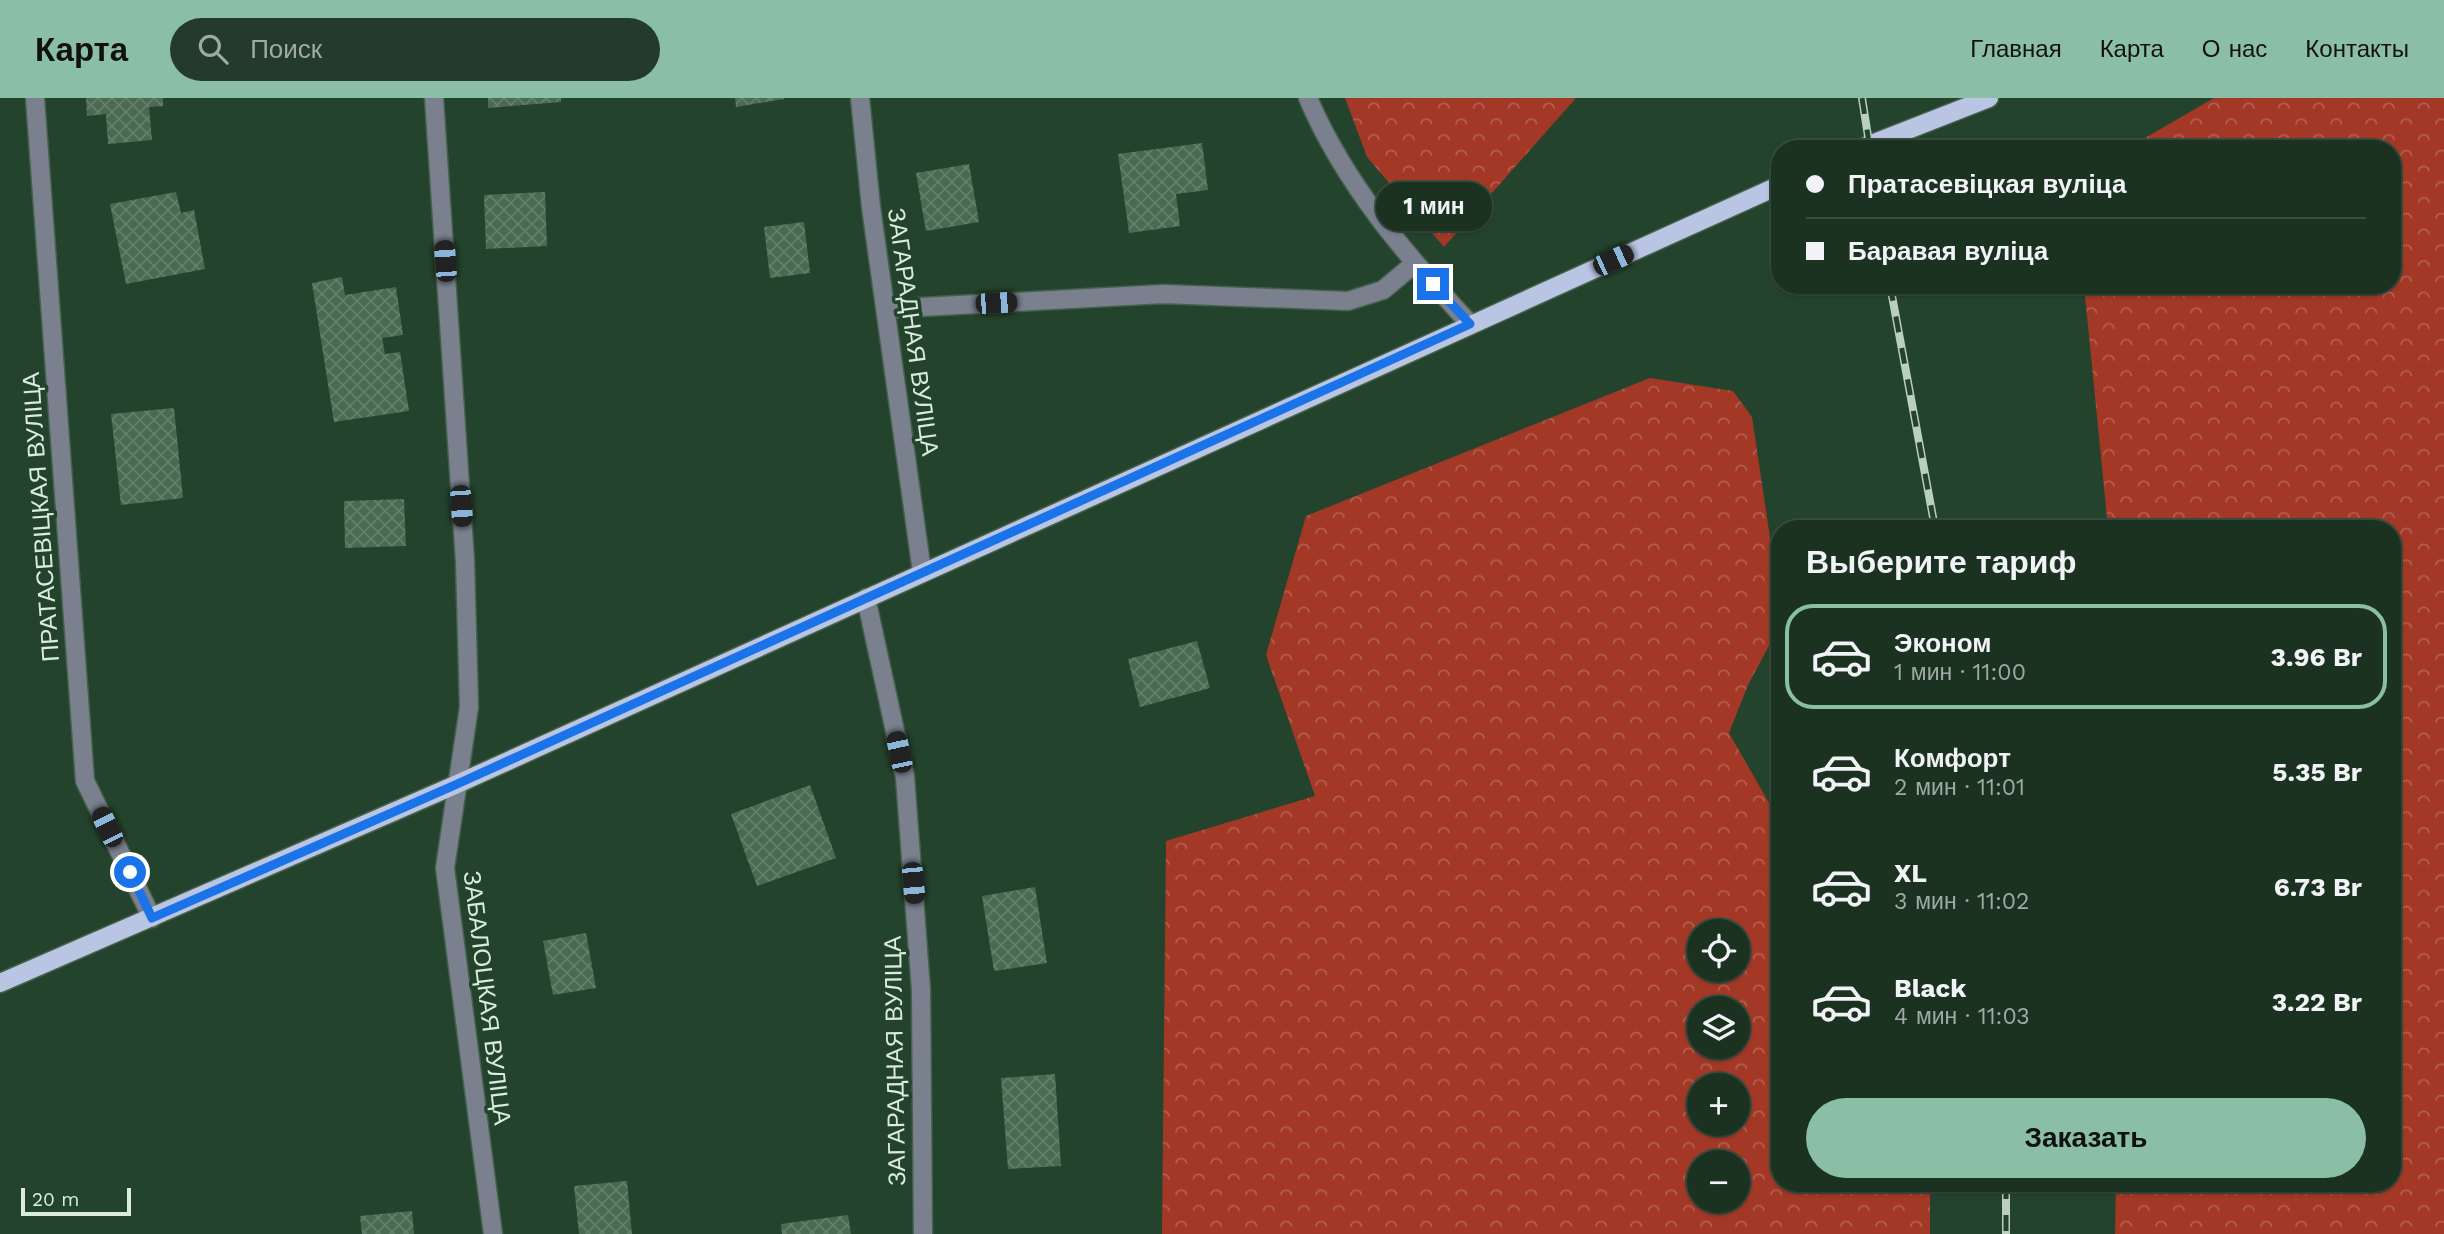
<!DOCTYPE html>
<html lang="ru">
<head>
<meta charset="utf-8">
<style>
	:root { --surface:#1b3221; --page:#243a2a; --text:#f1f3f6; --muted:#a0aaa5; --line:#394d3f; --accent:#8abfa5 }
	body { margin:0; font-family:"Work Sans",sans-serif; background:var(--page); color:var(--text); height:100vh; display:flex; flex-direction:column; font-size:26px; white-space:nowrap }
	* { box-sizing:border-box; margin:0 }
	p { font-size:23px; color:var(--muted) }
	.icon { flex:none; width:38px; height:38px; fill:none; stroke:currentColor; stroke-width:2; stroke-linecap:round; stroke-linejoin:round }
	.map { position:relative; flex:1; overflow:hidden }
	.sheet { position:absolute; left:1771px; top:422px; width:630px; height:672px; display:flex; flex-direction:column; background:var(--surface); border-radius:28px; box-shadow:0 2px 5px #0004,0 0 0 2px var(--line) }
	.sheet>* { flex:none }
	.top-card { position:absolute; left:1771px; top:42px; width:630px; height:154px; border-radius:28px; box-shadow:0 2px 5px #0004,0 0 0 2px var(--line); display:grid; align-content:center; height:154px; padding:0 35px; background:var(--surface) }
	.tools { position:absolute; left:1687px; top:821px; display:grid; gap:14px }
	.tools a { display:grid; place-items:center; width:63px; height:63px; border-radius:50%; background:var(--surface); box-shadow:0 2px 5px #0004,0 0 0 2px var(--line); font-size:35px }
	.scale { position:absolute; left:21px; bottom:18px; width:110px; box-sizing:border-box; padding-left:7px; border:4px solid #daecde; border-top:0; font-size:19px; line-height:24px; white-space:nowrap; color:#daecde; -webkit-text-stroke:5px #24432c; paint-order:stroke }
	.end { position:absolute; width:32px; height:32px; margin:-16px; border:9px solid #1a73e8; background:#fff; box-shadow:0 0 0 4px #fff }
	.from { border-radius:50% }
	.bubble { position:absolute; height:49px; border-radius:24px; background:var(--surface); box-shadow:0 2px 5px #0004,0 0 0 2px var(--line); font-size:23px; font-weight:700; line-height:49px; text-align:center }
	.car { position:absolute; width:21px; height:42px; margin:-21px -10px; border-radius:9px; box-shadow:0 0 5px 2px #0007; background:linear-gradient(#222 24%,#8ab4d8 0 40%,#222 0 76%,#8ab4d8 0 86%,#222 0) }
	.top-card b { display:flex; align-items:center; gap:24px; height:66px; font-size:26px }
	.top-card b+b { border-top:2px solid var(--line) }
	.top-card i { width:18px; height:18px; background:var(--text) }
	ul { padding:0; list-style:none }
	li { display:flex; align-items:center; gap:21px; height:105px; margin:0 14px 10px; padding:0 21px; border:4px solid transparent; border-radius:28px }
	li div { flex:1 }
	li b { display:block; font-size:26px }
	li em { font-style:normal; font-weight:700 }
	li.on { border-color:var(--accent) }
	li>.icon { width:63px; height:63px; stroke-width:1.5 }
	h2 { padding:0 35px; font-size:32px; line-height:84px }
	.cta { display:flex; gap:14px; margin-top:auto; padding:14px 35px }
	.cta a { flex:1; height:80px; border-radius:42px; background:var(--accent); color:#111; font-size:28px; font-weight:700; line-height:80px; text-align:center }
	header { display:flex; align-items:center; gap:42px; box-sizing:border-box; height:98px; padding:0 35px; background:var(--accent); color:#111 }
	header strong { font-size:33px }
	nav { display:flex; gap:38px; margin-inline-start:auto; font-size:24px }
	.search { width:490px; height:63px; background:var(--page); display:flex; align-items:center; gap:18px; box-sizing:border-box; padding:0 24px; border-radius:38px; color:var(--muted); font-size:26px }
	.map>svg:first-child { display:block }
	.forest { fill:url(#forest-crowns); fill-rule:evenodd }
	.building { fill:url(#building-cross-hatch) }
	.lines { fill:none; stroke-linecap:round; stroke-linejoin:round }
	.minor-casing { stroke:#45614c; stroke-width:21 }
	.major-casing { stroke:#45614c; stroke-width:21 }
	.minor { stroke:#7b808f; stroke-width:18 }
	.major { stroke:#bac4e3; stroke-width:18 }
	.rail-casing { stroke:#bbcfbf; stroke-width:8 }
	.rail { stroke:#24432c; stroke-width:5; stroke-dasharray:16; stroke-linecap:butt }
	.route { stroke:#1a73e8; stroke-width:9 }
	.labels { text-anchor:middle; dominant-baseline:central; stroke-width:7; stroke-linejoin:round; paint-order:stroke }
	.street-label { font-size:24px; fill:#daecde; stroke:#24432c }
</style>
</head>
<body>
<header>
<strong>Карта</strong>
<div class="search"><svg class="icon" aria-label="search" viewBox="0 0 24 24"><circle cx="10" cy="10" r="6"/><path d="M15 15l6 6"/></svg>Поиск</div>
<nav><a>Главная</a><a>Карта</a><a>О нас</a><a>Контакты</a></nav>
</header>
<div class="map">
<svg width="2444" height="1136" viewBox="0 0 2444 1136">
	<defs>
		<pattern id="forest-crowns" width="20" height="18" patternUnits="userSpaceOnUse" patternTransform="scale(1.75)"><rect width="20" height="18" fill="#a33827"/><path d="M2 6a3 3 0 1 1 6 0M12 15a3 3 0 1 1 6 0" fill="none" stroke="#b35f50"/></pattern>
		<pattern id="building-cross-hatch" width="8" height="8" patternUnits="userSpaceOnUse" patternTransform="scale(1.75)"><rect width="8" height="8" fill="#4a6a52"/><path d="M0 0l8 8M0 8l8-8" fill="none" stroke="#647f6a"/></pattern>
	</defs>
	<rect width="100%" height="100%" fill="#24432c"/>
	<path class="forest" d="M 1345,0 L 1576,0 L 1444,149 L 1367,59 Z
		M 2214,0 L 2444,0 L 2444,1136 L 2115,1136 L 2116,1085 L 2392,1085 L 2392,430 L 2108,430 L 2084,187 L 2392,187 L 2392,51 L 2126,51 Z
		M 1650,280 L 1733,293 L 1752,319 L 1780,507 L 1780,527 L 1748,587 L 1729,635 L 1780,724 L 1780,1085 L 1930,1085 L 1930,1136 L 1162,1136 L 1166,743 L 1315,698 L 1266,557 L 1306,418 ZM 1699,833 L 1738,833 L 1738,872 L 1699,872 ZM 1699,910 L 1738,910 L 1738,948 L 1699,948 ZM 1699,987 L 1738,987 L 1738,1026 L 1699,1026 ZM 1699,1064 L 1738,1064 L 1738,1102 L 1699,1102 Z"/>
	<path class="building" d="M 86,0 L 163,0 L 163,8 L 149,9 L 152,42 L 108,46 L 106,16 L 87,18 Z
		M 488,0 L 561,0 L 561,4 L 488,10 Z
		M 735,0 L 784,0 L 784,1 L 736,9 Z
		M 1202,45 L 1208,92 L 1176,96 L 1180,128 L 1129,135 L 1118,56 Z
		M 969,66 L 979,124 L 926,133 L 916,75 Z
		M 176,94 L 181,115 L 194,112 L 205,171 L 126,186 L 110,106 Z
		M 545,94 L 547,148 L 486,151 L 484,97 Z
		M 804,124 L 810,175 L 770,180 L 764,129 Z
		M 342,179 L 345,197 L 396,189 L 403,237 L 382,240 L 385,256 L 400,254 L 409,313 L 334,324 L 312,185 Z
		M 174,310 L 183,400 L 121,407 L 111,316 Z
		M 404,401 L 406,448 L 345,450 L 344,403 Z
		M 1197,543 L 1210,590 L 1140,609 L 1128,561 Z
		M 810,687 L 836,760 L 757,788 L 731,716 Z
		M 1035,789 L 1047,865 L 994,873 L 982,798 Z
		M 586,835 L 596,890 L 553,897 L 543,843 Z
		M 1055,976 L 1061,1068 L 1008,1071 L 1001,980 Z
		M 627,1083 L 632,1136 L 579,1136 L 574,1088 Z
		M 412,1113 L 414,1136 L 362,1136 L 360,1118 Z
		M 848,1117 L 851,1136 L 782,1136 L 781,1126 Z"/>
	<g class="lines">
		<g class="minor-casing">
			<path id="minor" d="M 35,0 L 85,683 L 152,820
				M 434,0 L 465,463 L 469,609 L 445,770 L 493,1136
				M 860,0 L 871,109 L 922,474
				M 1308,0 C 1345,87 1406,157 1470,226
				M 885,211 L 1163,196 L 1348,203 L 1383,192 L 1414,166
				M 866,500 L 905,679 L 921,892 L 923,1136"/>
		</g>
		<g class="major-casing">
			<path id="major" d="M 1859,51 L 1989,0
				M 0,885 L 455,687 L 1780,87"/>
		</g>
		<use href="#minor" class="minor"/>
		<use href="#major" class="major"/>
		<g class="rail-casing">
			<path id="rail" d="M 1862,0 L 1870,51
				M 1890,187 L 1935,430
				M 2006,1085 L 2006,1136"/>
		</g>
		<use href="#rail" class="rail"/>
	</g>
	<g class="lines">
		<path class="route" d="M 130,774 L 152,820 L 455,687 L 1470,226 L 1433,186"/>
	</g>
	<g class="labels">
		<g class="street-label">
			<text transform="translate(913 234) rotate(82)">ЗАГАРАДНАЯ ВУЛІЦА</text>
			<text transform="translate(41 419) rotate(-94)">ПРАТАСЕВІЦКАЯ ВУЛІЦА</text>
			<text transform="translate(487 900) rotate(83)">ЗАБАЛОЦКАЯ ВУЛІЦА</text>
			<text transform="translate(895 963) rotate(-91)">ЗАГАРАДНАЯ ВУЛІЦА</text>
		</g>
	</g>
</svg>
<div class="tools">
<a><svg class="icon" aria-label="locate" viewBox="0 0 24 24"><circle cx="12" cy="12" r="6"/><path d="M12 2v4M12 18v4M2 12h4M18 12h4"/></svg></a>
<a><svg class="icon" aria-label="layers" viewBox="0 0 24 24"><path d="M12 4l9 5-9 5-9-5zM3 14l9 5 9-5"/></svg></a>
<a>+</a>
<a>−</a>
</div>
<div class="scale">20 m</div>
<i class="end from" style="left:130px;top:774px"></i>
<i class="end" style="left:1433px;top:186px"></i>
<div class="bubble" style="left:1376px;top:84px;width:116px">1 мин</div>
<i class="car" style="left:1613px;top:162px;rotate:65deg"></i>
<i class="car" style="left:445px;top:163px;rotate:356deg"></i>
<i class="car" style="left:996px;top:205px;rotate:87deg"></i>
<i class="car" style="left:461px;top:408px;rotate:176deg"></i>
<i class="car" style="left:899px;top:654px;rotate:348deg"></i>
<i class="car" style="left:107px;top:729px;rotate:334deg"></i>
<i class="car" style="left:913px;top:785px;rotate:175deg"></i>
<div class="top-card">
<b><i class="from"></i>Пратасевіцкая вуліца</b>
<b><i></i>Баравая вуліца</b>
</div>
<section class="sheet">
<h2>Выберите тариф</h2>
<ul>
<li class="on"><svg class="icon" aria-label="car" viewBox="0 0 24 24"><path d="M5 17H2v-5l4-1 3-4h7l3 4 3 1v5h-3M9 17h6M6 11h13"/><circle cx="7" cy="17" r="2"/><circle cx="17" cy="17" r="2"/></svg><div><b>Эконом</b><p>1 мин · 11:00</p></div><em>3.96 Br</em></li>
<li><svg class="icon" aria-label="car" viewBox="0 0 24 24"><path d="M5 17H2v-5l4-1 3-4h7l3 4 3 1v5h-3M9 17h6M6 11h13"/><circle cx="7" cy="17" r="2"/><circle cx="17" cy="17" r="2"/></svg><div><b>Комфорт</b><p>2 мин · 11:01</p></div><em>5.35 Br</em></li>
<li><svg class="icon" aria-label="car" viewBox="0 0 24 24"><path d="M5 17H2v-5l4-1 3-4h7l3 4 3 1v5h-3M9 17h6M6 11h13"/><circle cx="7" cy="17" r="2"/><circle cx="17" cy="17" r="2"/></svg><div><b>XL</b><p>3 мин · 11:02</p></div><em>6.73 Br</em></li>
<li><svg class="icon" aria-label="car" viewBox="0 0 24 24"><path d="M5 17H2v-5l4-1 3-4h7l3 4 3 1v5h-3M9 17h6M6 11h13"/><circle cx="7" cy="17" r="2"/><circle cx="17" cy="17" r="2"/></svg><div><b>Black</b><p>4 мин · 11:03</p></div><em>3.22 Br</em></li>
</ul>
<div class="cta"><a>Заказать</a></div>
</section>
</div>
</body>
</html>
